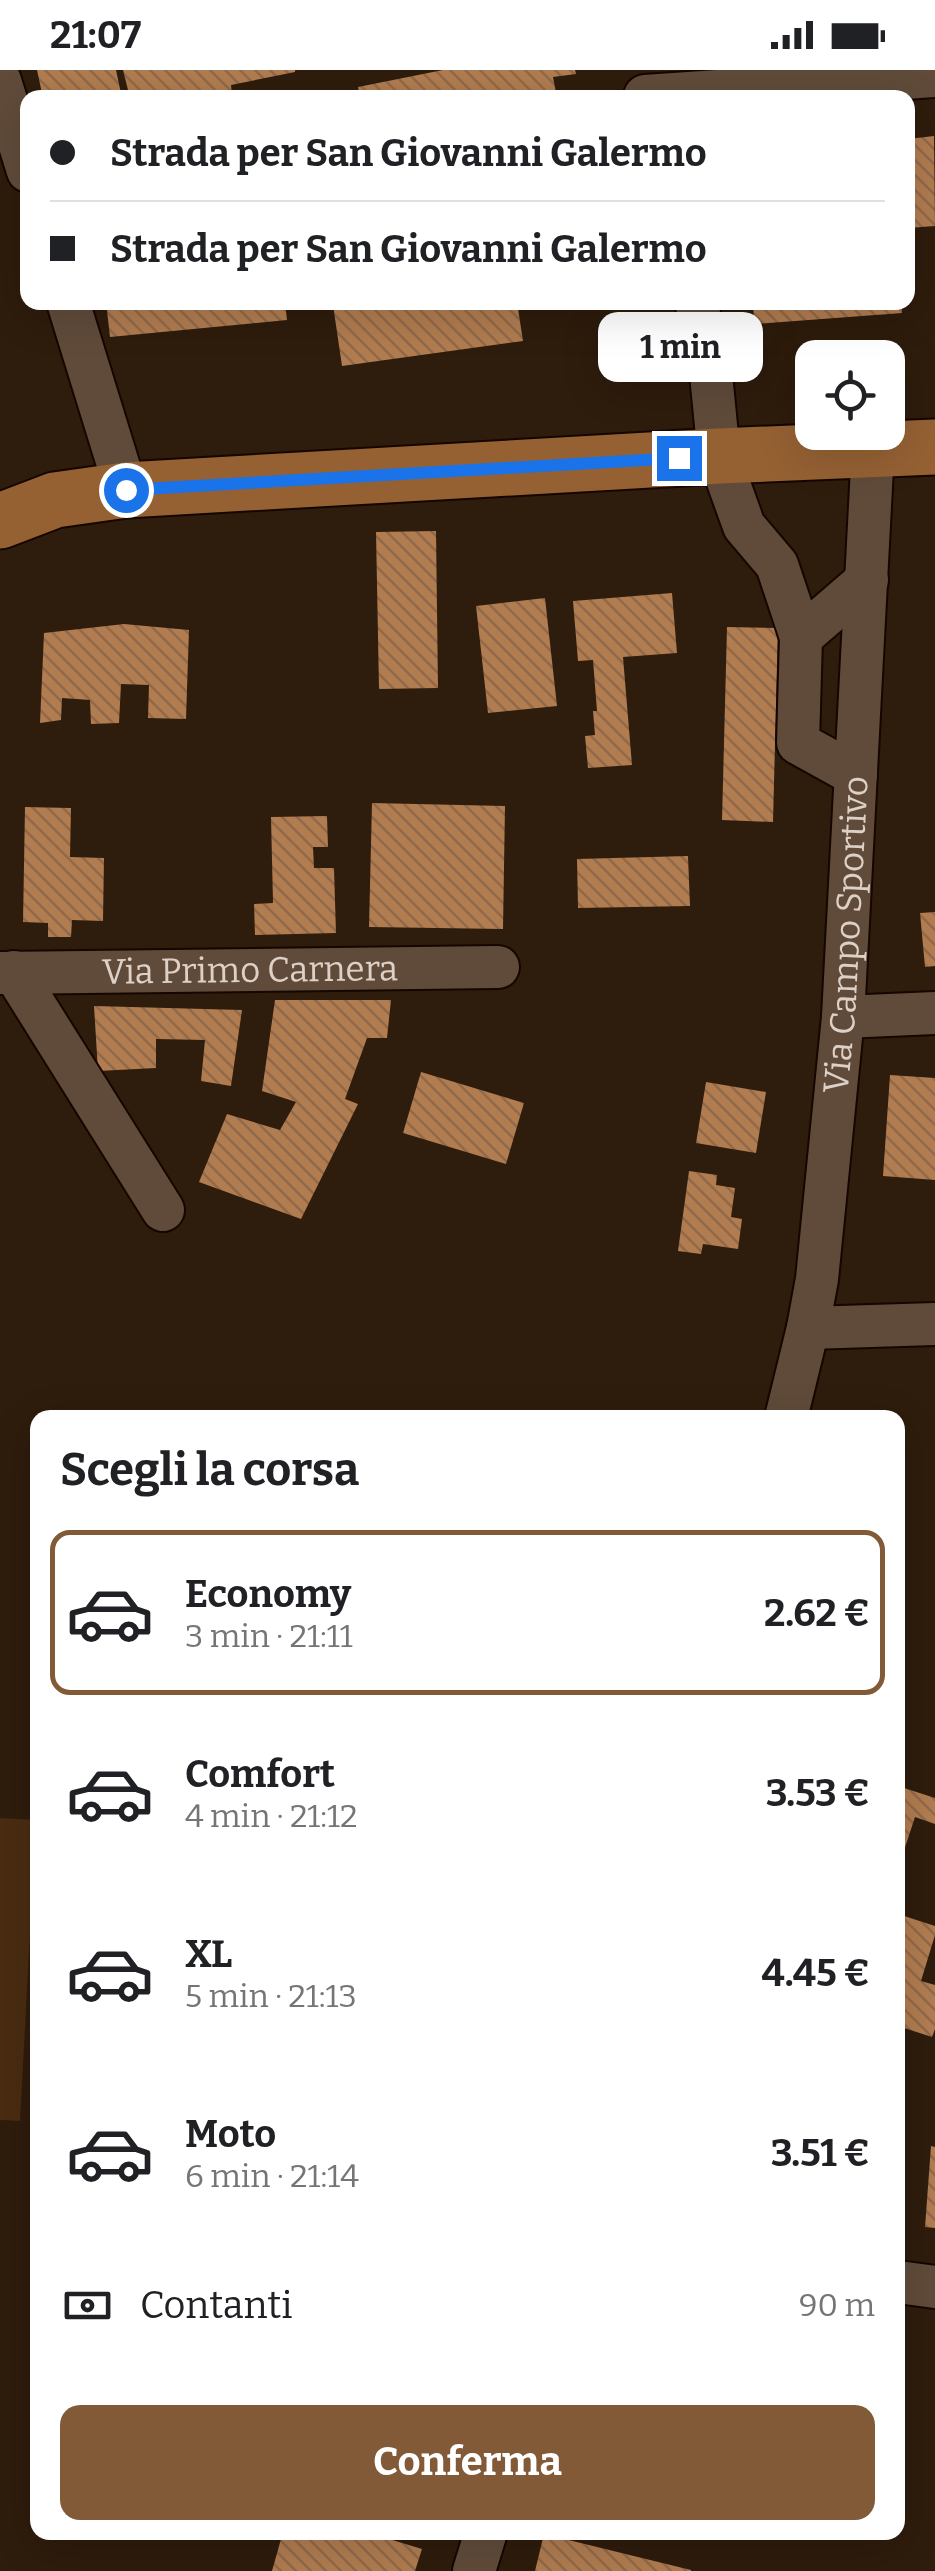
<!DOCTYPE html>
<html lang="it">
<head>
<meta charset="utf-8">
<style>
	:root { --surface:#fff; --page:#f6f6f6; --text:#202124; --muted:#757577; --line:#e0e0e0; --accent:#825a37 }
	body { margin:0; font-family:Bitter,serif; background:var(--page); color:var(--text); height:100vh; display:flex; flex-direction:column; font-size:38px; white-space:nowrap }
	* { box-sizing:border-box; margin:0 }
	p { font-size:32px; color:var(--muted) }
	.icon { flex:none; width:55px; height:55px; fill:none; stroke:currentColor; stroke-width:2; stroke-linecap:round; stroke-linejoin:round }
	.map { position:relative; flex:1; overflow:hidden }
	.side { position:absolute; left:30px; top:1340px; width:875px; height:1130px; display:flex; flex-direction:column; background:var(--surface); border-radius:20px; box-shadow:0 10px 40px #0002 }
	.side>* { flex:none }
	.banner { position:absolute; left:20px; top:20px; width:895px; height:220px; border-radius:20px; box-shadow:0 10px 40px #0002; display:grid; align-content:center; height:220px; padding:0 30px; background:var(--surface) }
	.controls { position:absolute; left:795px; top:270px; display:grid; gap:20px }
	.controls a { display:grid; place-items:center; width:110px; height:110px; border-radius:20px; background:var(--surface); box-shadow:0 10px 40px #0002; font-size:50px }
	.end { position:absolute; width:45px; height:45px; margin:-22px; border:12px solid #1a73e8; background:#fff; box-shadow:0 0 0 5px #fff }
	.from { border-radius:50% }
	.bubble { position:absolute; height:70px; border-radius:20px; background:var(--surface); box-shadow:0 10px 40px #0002; font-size:32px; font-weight:700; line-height:70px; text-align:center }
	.banner b { display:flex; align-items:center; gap:35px; height:95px; font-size:38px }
	.banner b+b { border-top:2px solid var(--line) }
	.banner i { width:25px; height:25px; background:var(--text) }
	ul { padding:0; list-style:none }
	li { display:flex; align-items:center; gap:30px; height:165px; margin:0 20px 15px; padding:0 10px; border:5px solid transparent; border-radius:20px }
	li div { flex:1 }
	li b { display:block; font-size:38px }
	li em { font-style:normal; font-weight:700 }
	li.active { border-color:var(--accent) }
	li>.icon { width:90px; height:90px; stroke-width:1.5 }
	h2 { padding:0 30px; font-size:45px; line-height:120px }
	.pay { display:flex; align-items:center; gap:25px; height:110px; padding:0 30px; font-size:38px }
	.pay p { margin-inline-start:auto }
	.action { display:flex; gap:20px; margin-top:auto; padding:20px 30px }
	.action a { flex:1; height:115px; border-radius:20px; background:var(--accent); color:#fff; font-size:40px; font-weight:700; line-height:115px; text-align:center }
	.status { display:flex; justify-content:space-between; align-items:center; height:70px; padding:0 50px; background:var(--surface); direction:ltr }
	.status svg { height:28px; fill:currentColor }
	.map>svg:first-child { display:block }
	.garden { fill:#492c11 }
	.building { fill:url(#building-back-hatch) }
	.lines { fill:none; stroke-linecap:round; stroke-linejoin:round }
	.minor-casing { stroke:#150600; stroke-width:46 }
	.major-casing { stroke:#150600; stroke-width:59 }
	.minor { stroke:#604b3a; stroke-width:42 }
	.major { stroke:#956133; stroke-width:55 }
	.route { stroke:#1a73e8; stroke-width:12 }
	.labels { text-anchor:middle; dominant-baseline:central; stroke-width:10; stroke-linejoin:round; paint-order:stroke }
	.street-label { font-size:35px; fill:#ddd0c6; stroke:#2e1c0c }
</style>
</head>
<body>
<div class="status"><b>21:07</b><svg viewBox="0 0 49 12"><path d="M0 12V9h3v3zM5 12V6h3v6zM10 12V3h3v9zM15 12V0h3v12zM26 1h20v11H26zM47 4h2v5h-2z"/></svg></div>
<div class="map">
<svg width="935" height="2501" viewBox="0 0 935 2501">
	<defs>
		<pattern id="building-back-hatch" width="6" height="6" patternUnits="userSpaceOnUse" patternTransform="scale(2.5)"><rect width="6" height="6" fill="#b17c50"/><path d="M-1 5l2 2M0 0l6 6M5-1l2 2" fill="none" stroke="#90694a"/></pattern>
	</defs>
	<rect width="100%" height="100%" fill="#2e1c0c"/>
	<path class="garden" d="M 0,1748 L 36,1750 L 20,2051 L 0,2050 Z"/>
	<path class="building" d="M 37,0 L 116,0 L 122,28 L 43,28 Z
		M 123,0 L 295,0 L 295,2 L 231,15 L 232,25 L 222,28 L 130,28 Z
		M 443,0 L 575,0 L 576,4 L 553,7 L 557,28 L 360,28 L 358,17 Z
		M 934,66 L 935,156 L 908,158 L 908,69 Z
		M 106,232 L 285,232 L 287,250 L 110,267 Z
		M 348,232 L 517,232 L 523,271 L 342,296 L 333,235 Z
		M 753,232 L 901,232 L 902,243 L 754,254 Z
		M 436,461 L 438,618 L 379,619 L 376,462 Z
		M 672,523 L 677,583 L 623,587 L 632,695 L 588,698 L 585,666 L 595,665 L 593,641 L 597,641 L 593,590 L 578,591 L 573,531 Z
		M 545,528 L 557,636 L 488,643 L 476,536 Z
		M 124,554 L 189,560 L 186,649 L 148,648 L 149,615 L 121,614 L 119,653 L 91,654 L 90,630 L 62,628 L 61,650 L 40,653 L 44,563 Z
		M 727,557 L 778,558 L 773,752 L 722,750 Z
		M 372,733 L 505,736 L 503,859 L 369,857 Z
		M 25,737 L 71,738 L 70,787 L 104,788 L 103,851 L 72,850 L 71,867 L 48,867 L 48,853 L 23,852 Z
		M 327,746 L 328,777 L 313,777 L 314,798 L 334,798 L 336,863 L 255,865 L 254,834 L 273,833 L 271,747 Z
		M 688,786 L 690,836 L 578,838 L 577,789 Z
		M 935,842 L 935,896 L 925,897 L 920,843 Z
		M 275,930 L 391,930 L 387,968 L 367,968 L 345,1029 L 358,1034 L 301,1149 L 199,1112 L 227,1044 L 280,1060 L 296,1032 L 262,1021 Z
		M 94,936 L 242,940 L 231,1016 L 201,1011 L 205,970 L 156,969 L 156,998 L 98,1001 Z
		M 421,1002 L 524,1033 L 506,1094 L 403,1063 Z
		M 890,1005 L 935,1008 L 935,1110 L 883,1106 Z
		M 706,1012 L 766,1022 L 756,1083 L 696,1073 Z
		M 689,1101 L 717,1105 L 716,1115 L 735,1118 L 731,1147 L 742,1149 L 738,1179 L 703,1174 L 701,1184 L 678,1181 Z
		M 898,1716 L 935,1728 L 935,1754 L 915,1747 L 898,1799 Z
		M 898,1844 L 935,1856 L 935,1865 L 921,1911 L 935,1915 L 935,1959 L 932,1967 L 898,1956 Z
		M 931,2076 L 935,2077 L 935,2158 L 925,2157 Z
		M 283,2462 L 366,2462 L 422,2479 L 415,2501 L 272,2501 Z
		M 544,2464 L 691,2500 L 691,2501 L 535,2501 Z"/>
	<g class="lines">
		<g class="minor-casing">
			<g id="minor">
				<path d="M 0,11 L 28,101"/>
				<path d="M 645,26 L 935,6"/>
				<path d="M 68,232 L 126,420"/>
				<path d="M 696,232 L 709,284 L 719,386 L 744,456 L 777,495 L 801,567"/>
				<path d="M 856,705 L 798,673 L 801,567 L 867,510"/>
				<path d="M 14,902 L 163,1140"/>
				<path id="s1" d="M 0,903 L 498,897"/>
				<path d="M 843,947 L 935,943"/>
				<path d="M 808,1258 L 935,1254"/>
				<path id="s2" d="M 786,1348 L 808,1258 L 817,1209 L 843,947 L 873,379"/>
				<path d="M 898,2212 L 935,2217"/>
				<path d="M 474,2501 L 486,2462"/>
			</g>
		</g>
		<g class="major-casing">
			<path id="major" d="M 0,451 L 55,430 L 126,420 L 719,386 L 935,377"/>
		</g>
		<use href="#minor" class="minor"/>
		<use href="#major" class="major"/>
	</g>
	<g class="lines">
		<path class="route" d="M 126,420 L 679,388"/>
	</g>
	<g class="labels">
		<g class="street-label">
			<text stroke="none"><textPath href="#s2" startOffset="488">Via Campo Sportivo</textPath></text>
			<text stroke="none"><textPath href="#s1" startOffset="250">Via Primo Carnera</textPath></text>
		</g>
	</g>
</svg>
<div class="controls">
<a><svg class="icon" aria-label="locate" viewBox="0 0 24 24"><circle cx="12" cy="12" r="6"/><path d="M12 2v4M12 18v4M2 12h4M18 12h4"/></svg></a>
</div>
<i class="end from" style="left:126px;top:420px"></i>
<i class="end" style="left:679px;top:388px"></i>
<div class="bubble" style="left:598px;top:242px;width:165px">1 min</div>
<div class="banner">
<b><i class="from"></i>Strada per San Giovanni Galermo</b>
<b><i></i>Strada per San Giovanni Galermo</b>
</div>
<section class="side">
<h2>Scegli la corsa</h2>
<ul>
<li class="active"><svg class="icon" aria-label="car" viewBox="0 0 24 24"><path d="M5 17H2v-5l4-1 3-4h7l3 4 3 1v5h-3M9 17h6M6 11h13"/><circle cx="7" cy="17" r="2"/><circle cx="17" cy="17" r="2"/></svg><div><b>Economy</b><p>3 min · 21:11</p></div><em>2.62 €</em></li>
<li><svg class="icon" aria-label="car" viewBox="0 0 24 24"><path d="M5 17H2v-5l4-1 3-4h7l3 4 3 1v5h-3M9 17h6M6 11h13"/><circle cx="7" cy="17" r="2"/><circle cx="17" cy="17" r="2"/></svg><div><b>Comfort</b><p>4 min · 21:12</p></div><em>3.53 €</em></li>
<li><svg class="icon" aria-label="car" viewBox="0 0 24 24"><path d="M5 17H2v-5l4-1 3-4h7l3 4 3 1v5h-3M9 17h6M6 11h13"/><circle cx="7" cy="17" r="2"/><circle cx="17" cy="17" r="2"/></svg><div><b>XL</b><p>5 min · 21:13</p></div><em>4.45 €</em></li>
<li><svg class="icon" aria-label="car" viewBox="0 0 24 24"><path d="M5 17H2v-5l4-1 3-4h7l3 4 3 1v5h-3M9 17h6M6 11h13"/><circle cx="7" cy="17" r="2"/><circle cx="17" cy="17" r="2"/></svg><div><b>Moto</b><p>6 min · 21:14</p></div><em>3.51 €</em></li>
</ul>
<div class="pay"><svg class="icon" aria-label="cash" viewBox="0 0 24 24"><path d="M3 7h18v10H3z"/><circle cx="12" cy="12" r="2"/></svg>Contanti<p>90 m</p></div>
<div class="action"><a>Conferma</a></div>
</section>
</div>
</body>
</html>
